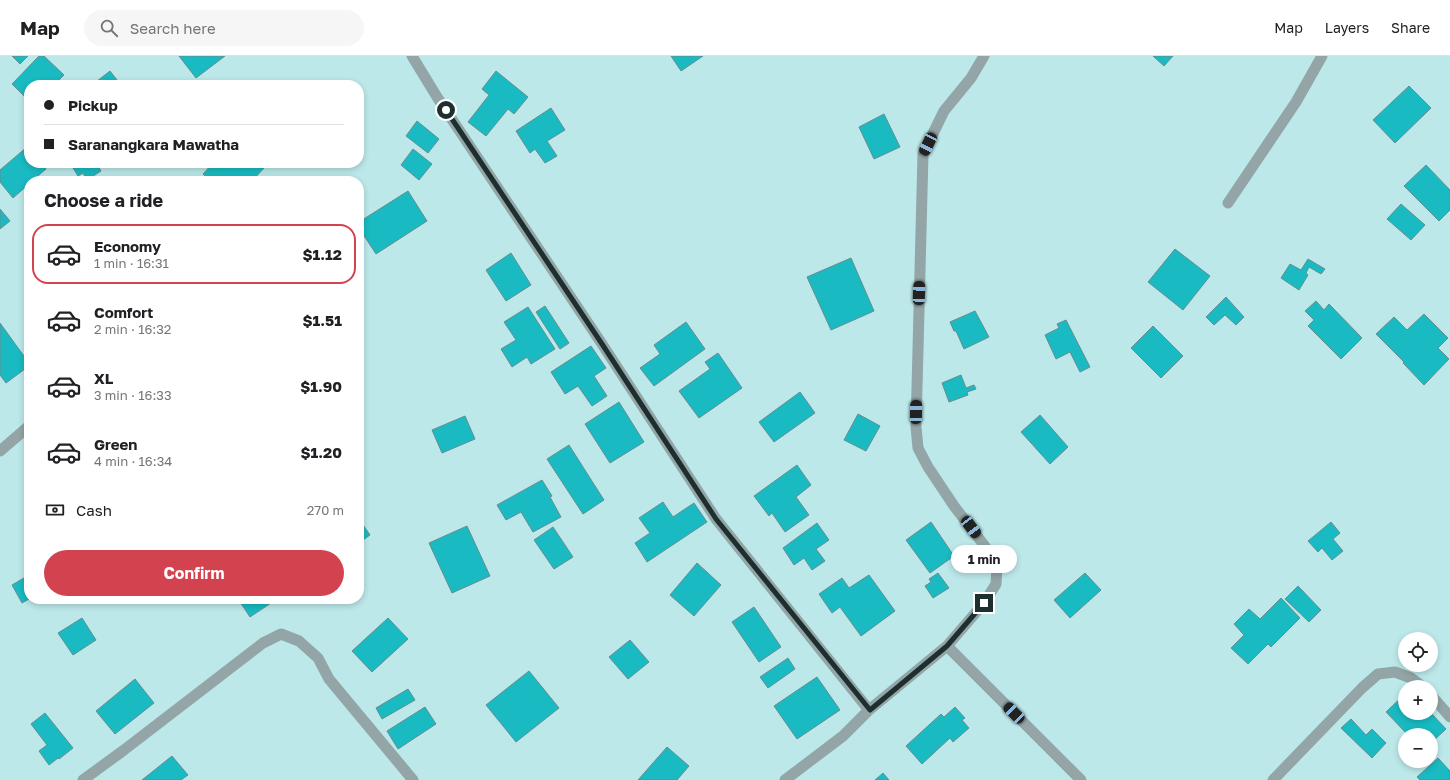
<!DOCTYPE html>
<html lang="en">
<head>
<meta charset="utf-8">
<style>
	:root { --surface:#fff; --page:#f6f6f6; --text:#202124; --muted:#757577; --line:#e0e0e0; --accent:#d3434f }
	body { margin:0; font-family:"Golos Text",sans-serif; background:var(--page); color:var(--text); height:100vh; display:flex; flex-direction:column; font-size:15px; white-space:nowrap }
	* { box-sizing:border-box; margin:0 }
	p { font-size:13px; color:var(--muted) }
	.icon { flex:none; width:22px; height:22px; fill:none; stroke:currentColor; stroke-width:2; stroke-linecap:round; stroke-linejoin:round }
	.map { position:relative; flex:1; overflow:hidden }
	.details { position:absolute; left:24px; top:120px; width:340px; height:428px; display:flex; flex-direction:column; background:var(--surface); border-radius:16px; box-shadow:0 2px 6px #0003 }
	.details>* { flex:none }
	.hud { position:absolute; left:24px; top:24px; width:340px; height:88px; border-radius:16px; box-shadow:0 2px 6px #0003; display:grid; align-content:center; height:88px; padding:0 20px; background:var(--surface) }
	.buttons { position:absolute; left:1398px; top:576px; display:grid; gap:8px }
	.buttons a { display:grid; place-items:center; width:40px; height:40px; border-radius:50%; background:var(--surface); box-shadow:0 2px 6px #0003; font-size:20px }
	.end { position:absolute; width:18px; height:18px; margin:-9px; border:5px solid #1d2f2f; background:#fff; box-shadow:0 0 0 2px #fff }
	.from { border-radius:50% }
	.bubble { position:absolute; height:28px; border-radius:14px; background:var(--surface); box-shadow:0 2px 6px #0003; font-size:13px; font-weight:700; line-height:28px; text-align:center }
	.car { position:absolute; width:12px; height:24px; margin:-12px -6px; border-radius:5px; box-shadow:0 0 3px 1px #0007; background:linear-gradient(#222 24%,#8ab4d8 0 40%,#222 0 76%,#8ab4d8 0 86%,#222 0) }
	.hud b { display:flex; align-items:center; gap:14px; height:38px; font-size:15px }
	.hud b+b { border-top:1px solid var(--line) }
	.hud i { width:10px; height:10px; background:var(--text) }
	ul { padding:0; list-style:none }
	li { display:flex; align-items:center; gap:12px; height:60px; margin:0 8px 6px; padding:0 12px; border:2px solid transparent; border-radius:16px }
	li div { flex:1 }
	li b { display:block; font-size:15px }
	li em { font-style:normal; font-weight:700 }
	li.selected { border-color:var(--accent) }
	li>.icon { width:36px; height:36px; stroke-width:1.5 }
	h2 { padding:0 20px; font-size:18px; line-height:48px }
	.pay { display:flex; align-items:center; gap:10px; height:44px; padding:0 20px; font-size:15px }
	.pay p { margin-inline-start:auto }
	.primary-button { display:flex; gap:8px; margin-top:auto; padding:8px 20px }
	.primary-button a { flex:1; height:46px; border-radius:24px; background:var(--accent); color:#fff; font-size:16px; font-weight:700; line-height:46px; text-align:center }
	header { display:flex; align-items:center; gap:24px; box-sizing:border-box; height:56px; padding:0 20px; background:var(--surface); border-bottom:1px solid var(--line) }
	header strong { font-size:19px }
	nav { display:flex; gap:22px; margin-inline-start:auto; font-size:14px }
	.search { width:280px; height:36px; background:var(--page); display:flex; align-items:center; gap:10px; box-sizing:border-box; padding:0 14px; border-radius:22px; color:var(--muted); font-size:15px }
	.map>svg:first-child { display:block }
	.building { fill:#19bac2; stroke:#648e90 }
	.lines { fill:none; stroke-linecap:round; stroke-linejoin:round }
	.minor { stroke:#93a5a6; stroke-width:11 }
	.route { stroke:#1d2f2f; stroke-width:5 }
</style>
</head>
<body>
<header>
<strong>Map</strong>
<div class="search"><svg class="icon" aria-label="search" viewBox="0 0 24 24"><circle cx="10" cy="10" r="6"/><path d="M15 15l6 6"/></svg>Search here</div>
<nav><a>Map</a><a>Layers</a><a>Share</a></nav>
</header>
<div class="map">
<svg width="1450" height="724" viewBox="0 0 1450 724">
	<rect width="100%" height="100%" fill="#bce8ea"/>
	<path class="building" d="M 12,0 L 28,0 L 20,8 Z
		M 39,0 L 44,0 L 64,19 L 54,29 L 29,29 L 29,45 L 12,28 Z
		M 179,0 L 225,0 L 196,22 Z
		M 671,0 L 703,0 L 681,15 Z
		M 1153,0 L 1173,0 L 1164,10 Z
		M 110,15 L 121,29 L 92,29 Z
		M 496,15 L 528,41 L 514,58 L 508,53 L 486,80 L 468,66 L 489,39 L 482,33 Z
		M 1409,30 L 1431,52 L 1395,87 L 1373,64 Z
		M 551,52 L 565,74 L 547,85 L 557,100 L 545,107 L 535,93 L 530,97 L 516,75 Z
		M 884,58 L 900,91 L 874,103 L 859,71 Z
		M 417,65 L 439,83 L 428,97 L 406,80 Z
		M 27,91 L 29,93 L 29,107 L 41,107 L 46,113 L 32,125 L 29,125 L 29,128 L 13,142 L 0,126 L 0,114 Z
		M 413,93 L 432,108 L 419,124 L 401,109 Z
		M 70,107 L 96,107 L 101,115 L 87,124 L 83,117 L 78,120 Z
		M 213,107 L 259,107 L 264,112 L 252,125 L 211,125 L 203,118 Z
		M 1426,109 L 1450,134 L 1450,154 L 1439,165 L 1404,130 Z
		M 408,135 L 427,165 L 376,198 L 359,172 L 359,166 Z
		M 1401,148 L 1425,169 L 1411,184 L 1387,163 Z
		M 0,153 L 10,165 L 0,173 Z
		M 1175,193 L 1210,220 L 1183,254 L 1148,226 Z
		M 511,197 L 531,229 L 506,245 L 486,214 Z
		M 851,202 L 874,255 L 831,274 L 807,221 Z
		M 1308,203 L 1325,213 L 1321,218 L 1309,211 L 1306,217 L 1308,219 L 1299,234 L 1281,222 L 1290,208 L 1301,214 Z
		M 1226,241 L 1244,261 L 1236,269 L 1225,259 L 1214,269 L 1206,261 Z
		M 1316,245 L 1324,254 L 1329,248 L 1362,282 L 1341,303 L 1308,270 L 1314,264 L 1305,255 Z
		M 545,250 L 569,287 L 560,293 L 536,256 Z
		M 528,251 L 555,293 L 531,308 L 527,301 L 512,311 L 501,293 L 516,284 L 504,266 Z
		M 975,255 L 989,281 L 964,293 L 956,275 L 954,275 L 950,266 Z
		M 1424,258 L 1448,282 L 1438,292 L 1449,303 L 1424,329 L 1403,307 L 1404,306 L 1376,278 L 1394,261 L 1407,274 Z
		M 1066,264 L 1090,311 L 1080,316 L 1070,296 L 1056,303 L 1045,279 L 1059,272 L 1057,268 Z
		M 686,266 L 705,293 L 654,330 L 640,312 L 660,298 L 654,289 Z
		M 0,267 L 29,307 L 29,310 L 6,327 L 0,319 Z
		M 1153,270 L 1183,300 L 1161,322 L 1131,292 Z
		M 591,290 L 606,312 L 594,320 L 607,340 L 592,350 L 578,330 L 565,338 L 551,316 Z
		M 718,297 L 742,332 L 699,362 L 679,335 L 710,313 L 705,306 Z
		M 961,319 L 966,332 L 974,329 L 976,333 L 967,336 L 968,339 L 949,346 L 942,327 Z
		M 800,336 L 815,357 L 774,386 L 759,366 Z
		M 619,346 L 644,386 L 610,407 L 585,368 Z
		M 858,358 L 880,370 L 866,395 L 844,384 Z
		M 1040,359 L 1068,391 L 1050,408 L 1021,376 Z
		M 465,360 L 475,383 L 442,397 L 432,374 Z
		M 569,389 L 604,444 L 583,458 L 547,403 Z
		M 797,409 L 811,429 L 796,441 L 809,459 L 785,476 L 772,457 L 769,460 L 754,440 Z
		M 542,424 L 552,440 L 550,441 L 561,461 L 533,476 L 521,456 L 506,464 L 497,449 Z
		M 663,446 L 673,461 L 694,447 L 707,466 L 647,506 L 635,487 L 650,477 L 639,462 Z
		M 359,463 L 370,479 L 359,487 Z
		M 931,466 L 954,500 L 930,517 L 906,484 Z
		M 1331,466 L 1340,477 L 1333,483 L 1343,495 L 1332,504 L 1322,492 L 1318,496 L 1308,485 Z
		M 817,467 L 829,484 L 816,493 L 825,505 L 812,514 L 804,502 L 794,509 L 783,492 Z
		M 467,470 L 490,520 L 452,537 L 429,487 Z
		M 553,471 L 573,501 L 554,513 L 534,484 Z
		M 697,507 L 721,529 L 694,560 L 670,539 Z
		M 938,517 L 949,532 L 933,542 L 925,530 L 931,526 L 929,523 Z
		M 1085,517 L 1101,534 L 1070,562 L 1054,544 Z
		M 29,519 L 29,543 L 22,547 L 12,529 Z
		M 869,519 L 895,555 L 861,580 L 840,551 L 832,557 L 819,538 L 842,522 L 849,532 Z
		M 1298,530 L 1321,554 L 1309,566 L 1285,543 Z
		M 1281,542 L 1300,562 L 1271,591 L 1268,588 L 1248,608 L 1231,592 L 1244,579 L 1234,568 L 1249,553 L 1260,563 Z
		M 238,543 L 277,543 L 250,561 Z
		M 754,551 L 781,591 L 759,606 L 732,566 Z
		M 82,562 L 96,584 L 73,599 L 58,577 Z
		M 388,562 L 408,583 L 372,616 L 352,595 Z
		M 630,584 L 649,606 L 628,623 L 609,601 Z
		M 788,602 L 795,613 L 768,632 L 760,621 Z
		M 529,615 L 559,652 L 516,686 L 486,649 Z
		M 817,621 L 840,654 L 797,683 L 774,650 Z
		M 135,623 L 154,647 L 115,678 L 96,655 Z
		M 408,633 L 415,644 L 382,663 L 376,652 Z
		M 1405,638 L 1405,657 L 1431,657 L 1446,673 L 1431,687 L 1431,679 L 1408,679 L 1386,656 Z
		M 425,651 L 436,668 L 398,693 L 387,675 Z
		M 955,651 L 965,662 L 962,664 L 969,672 L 953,686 L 950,682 L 922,708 L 906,690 L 941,658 L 944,661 Z
		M 45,657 L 73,692 L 59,703 L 58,702 L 49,709 L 39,695 L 47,689 L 31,668 Z
		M 1351,663 L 1366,679 L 1372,673 L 1386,687 L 1372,702 L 1341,672 Z
		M 667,691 L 689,710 L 677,724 L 638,724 Z
		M 172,700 L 188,719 L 181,724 L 142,724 Z
		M 1438,702 L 1450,715 L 1450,724 L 1420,724 L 1417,721 Z
		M 883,717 L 889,724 L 875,724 Z"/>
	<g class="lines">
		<path class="minor" d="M 412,0 L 437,41 L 602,288 L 716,463 L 869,654
			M 1228,147 L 1296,46 L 1322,0
			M 0,395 L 29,370
			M 947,590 L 1081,724
			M 1431,639 L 1450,661
			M 83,724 L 124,694 L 263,587 L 281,578 L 299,585 L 318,602 L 329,623 L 413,724
			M 785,724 L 843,680 L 869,654 L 947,590 L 984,547 L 996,528 L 997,510 L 987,493 L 954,450 L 928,411 L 918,392 L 916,371 L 923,98 L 944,55 L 971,22 L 984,0
			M 1273,724 L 1362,632 L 1378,618 L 1395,616 L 1411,622 L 1423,631"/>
	</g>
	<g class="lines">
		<path class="route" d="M 446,54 L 602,288 L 716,463 L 870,654 L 947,590 L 984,547"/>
	</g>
</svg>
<div class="buttons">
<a><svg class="icon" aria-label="locate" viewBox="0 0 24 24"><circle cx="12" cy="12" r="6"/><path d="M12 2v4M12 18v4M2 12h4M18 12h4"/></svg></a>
<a>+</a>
<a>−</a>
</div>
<i class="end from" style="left:446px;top:54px"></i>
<i class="end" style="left:984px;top:547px"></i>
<div class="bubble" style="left:951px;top:489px;width:66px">1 min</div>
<i class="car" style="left:928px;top:88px;rotate:206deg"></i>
<i class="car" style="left:919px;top:237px;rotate:2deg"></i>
<i class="car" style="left:916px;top:356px;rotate:1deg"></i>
<i class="car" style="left:971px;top:471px;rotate:143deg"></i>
<i class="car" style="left:1014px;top:657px;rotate:315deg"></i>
<div class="hud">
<b><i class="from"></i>Pickup</b>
<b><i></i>Saranangkara Mawatha</b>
</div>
<section class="details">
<h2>Choose a ride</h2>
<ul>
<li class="selected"><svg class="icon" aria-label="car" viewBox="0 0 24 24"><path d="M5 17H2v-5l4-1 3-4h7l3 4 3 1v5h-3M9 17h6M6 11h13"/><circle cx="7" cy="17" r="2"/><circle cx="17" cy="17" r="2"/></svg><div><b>Economy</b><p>1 min · 16:31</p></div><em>$1.12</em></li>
<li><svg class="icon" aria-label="car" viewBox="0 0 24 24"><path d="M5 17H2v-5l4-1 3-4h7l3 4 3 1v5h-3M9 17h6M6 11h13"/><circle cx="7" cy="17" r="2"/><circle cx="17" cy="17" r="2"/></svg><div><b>Comfort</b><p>2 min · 16:32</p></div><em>$1.51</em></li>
<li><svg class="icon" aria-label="car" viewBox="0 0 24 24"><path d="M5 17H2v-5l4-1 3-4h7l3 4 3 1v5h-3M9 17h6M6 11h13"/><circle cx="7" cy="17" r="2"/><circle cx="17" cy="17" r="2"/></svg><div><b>XL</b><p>3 min · 16:33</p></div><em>$1.90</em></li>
<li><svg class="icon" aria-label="car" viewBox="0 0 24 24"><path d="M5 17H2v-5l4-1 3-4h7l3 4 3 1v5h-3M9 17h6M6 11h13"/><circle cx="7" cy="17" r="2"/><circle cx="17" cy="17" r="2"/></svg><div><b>Green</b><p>4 min · 16:34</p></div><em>$1.20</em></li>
</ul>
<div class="pay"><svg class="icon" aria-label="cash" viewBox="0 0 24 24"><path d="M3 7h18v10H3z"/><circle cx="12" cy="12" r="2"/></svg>Cash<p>270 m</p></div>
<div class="primary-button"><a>Confirm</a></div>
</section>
</div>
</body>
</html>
